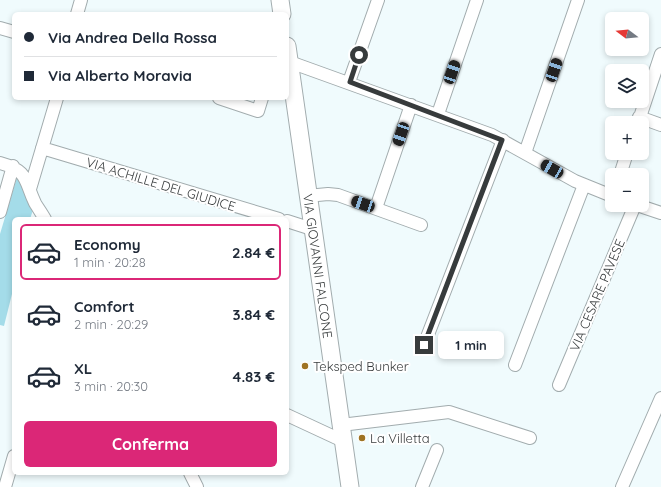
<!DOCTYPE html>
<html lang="it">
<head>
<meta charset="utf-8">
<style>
	:root { --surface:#fff; --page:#f6f6f7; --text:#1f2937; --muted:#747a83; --line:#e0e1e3; --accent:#db2777 }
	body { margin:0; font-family:Quicksand,sans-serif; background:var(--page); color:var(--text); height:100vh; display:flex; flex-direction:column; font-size:15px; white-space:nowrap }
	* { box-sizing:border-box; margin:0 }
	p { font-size:13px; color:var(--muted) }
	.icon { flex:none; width:22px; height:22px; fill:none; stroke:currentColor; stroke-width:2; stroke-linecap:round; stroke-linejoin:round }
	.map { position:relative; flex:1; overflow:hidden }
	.drawer { position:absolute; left:12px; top:217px; width:277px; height:258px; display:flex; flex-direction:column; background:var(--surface); border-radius:6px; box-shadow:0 2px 6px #0003 }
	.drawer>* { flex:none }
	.banner { position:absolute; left:12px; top:12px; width:277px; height:88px; border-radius:6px; box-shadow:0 2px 6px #0003; display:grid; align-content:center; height:88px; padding:0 12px; background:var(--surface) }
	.needle { width:26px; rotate:286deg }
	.buttons { position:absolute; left:605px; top:12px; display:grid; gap:8px }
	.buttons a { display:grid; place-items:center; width:44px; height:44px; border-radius:6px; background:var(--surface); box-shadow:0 2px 6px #0003; font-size:20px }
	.end { position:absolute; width:18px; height:18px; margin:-9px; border:5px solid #373b3c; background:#fff; box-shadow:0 0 0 2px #fff }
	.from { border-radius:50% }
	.bubble { position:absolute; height:28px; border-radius:6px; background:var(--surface); box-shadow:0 2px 6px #0003; font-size:13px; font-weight:800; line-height:28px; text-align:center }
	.car { position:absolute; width:12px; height:24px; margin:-12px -6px; border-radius:5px; box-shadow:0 0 3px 1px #0007; background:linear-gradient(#222 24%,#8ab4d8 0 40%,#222 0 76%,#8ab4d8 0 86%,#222 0) }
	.banner b { display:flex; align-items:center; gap:14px; height:38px; font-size:15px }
	.banner b+b { border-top:1px solid var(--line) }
	.banner i { width:10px; height:10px; background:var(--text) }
	ul { padding:7px 0 0; list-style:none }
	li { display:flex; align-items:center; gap:12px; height:56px; margin:0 8px 6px; padding:0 4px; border:2px solid transparent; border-radius:6px }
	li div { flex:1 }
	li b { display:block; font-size:15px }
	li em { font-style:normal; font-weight:800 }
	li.on { border-color:var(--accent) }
	li>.icon { width:36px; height:36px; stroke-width:1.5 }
	.button { display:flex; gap:8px; margin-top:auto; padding:8px 12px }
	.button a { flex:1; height:46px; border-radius:6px; background:var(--accent); color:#fff; font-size:16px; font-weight:800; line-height:46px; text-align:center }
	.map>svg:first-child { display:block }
	.green { fill:#a4dce9 }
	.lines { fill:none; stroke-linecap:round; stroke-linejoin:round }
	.minor-casing { stroke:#a2acae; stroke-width:14 }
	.secondary-casing { stroke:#a2acae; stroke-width:19 }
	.minor { stroke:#fff; stroke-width:12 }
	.secondary { stroke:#fff; stroke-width:17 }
	.route { stroke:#373b3c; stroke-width:5 }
	.poi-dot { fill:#9e7323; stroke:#fff; stroke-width:1.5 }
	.labels { text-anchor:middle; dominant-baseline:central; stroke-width:4; stroke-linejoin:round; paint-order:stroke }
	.street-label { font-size:13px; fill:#373b3c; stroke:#fff }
	.poi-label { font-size:13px; fill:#373b3c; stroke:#fff; text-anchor:start }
</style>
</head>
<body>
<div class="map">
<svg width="661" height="487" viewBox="0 0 661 487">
	<rect width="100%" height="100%" fill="#f0fbfd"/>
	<path class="green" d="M 17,177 L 21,178 L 33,210 L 30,219 L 14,219 L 14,286 L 4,326 L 0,325 L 0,234 Z"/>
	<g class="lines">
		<g class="minor-casing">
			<path id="minor" d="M 77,14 L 81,0
				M 0,28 L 14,32
				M 287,61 L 492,135 L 575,181 L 612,196
				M 349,82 L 378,0
				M 219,98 L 258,111 L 262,98
				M 438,114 L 477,0
				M 639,117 L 661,125
				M 638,123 L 661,54
				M 42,148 L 279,219
				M 525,153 L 578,0
				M 0,163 C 29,171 24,180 35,203 C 38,208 42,214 45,219
				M 620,175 L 627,153
				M 30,189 L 57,98
				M 307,196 L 328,194 L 338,195 L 421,225
				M 637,205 L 661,213
				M 376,208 L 411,105
				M 0,212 L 13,166
				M 287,221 L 312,229
				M 424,345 L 503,140
				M 515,365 L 584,185
				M 559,385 L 635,205
				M 287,415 L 343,441
				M 341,425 L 449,412 L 530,438
				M 190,473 L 197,487
				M 5,487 L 14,456
				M 422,487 L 437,450
				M 622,487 L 661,398"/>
		</g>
		<g class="secondary-casing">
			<path id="secondary" d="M 280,0 L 282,14
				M 287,46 L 350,487"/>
		</g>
		<use href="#minor" class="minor"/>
		<use href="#secondary" class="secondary"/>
	</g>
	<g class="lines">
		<path class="route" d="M 359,55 L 350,82 L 502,140 L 424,345"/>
	</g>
	<g class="poi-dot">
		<circle cx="305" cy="366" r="4"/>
		<circle cx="362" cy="438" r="4"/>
	</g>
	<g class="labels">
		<g class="street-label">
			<text transform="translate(161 184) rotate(17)">VIA ACHILLE DEL GIUDICE</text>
			<text transform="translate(318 266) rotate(82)">VIA GIOVANNI FALCONE</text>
			<text transform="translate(597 295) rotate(-67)">VIA CESARE PAVESE</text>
		</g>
		<g class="poi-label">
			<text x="313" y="366">Teksped Bunker</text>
			<text x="370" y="438">La Villetta</text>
		</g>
	</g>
</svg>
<div class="buttons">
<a><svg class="needle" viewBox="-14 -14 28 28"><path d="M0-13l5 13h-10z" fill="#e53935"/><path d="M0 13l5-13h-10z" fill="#747a83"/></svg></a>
<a><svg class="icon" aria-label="layers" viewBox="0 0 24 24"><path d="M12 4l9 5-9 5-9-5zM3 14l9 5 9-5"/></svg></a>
<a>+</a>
<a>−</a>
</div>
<i class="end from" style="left:359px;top:55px"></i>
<i class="end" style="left:424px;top:345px"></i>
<div class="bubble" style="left:438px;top:331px;width:66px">1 min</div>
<i class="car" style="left:554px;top:70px;rotate:19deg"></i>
<i class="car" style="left:452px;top:72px;rotate:19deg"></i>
<i class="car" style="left:401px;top:134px;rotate:199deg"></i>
<i class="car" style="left:552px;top:169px;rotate:300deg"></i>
<i class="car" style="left:363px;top:204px;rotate:289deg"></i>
<div class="banner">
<b><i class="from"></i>Via Andrea Della Rossa</b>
<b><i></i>Via Alberto Moravia</b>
</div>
<section class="drawer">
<ul>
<li class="on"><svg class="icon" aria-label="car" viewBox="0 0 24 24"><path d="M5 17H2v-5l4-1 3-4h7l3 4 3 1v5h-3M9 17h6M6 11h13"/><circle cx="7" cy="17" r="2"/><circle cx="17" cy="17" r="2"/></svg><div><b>Economy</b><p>1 min · 20:28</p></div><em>2.84 €</em></li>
<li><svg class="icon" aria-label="car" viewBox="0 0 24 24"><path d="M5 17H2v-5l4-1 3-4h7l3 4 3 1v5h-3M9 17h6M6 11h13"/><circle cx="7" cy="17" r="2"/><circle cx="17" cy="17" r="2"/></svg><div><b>Comfort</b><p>2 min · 20:29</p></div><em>3.84 €</em></li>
<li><svg class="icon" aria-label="car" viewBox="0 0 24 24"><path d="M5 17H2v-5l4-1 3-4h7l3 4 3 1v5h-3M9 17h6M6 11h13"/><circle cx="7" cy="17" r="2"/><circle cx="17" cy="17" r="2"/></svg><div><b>XL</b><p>3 min · 20:30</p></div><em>4.83 €</em></li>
</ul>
<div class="button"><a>Conferma</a></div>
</section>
</div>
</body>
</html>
